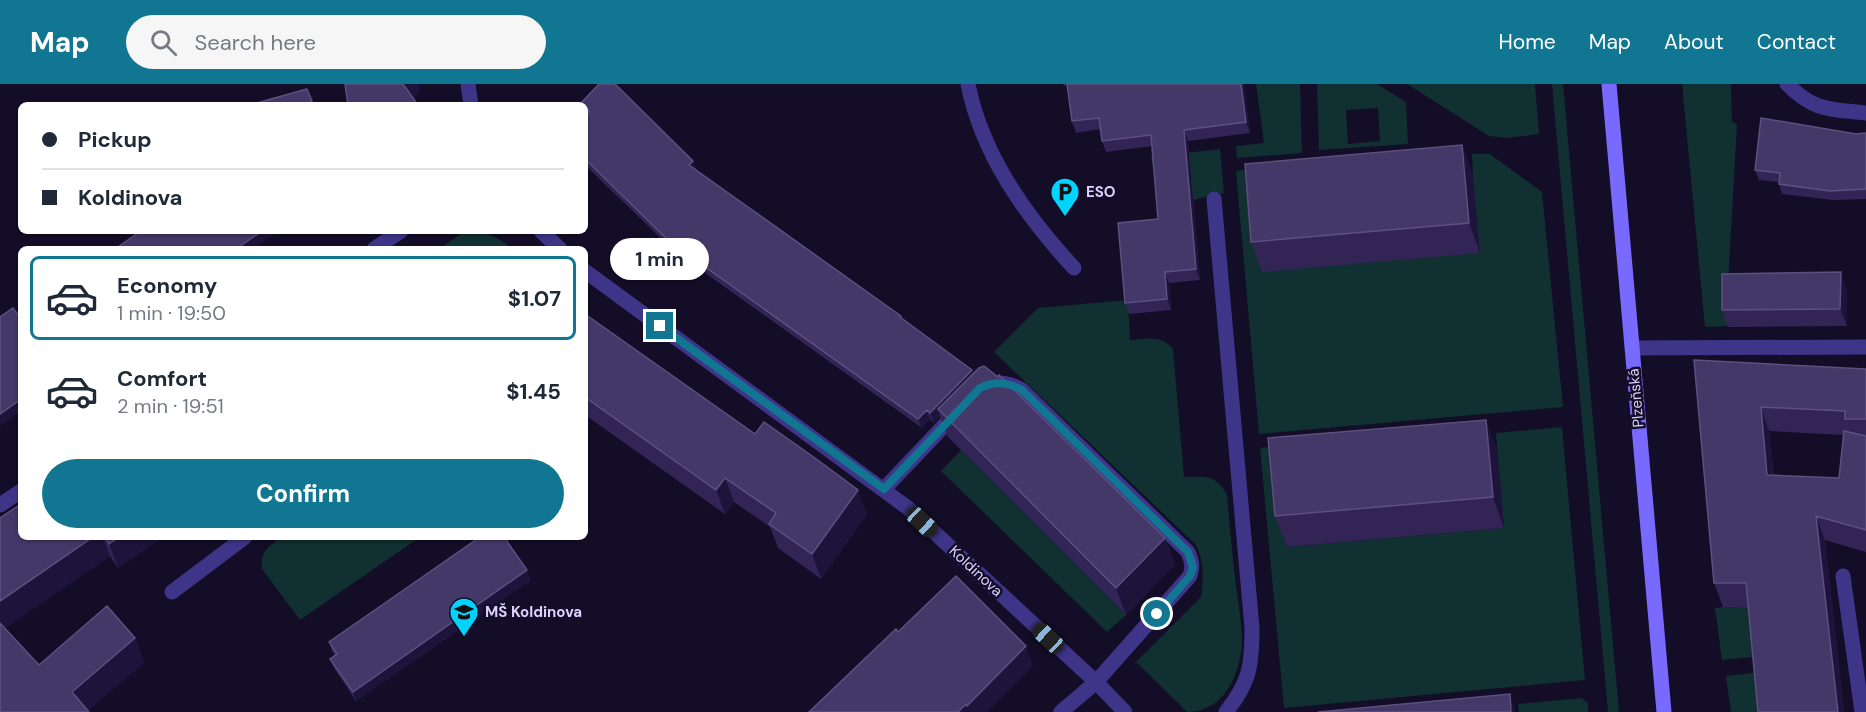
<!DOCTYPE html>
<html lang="en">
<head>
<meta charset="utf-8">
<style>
	:root { --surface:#fff; --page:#f6f6f7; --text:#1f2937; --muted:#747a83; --line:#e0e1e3; --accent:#117691 }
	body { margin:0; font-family:"DM Sans",sans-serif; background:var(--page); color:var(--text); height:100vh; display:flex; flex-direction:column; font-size:22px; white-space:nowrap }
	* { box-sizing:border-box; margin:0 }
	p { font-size:20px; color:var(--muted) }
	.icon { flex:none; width:33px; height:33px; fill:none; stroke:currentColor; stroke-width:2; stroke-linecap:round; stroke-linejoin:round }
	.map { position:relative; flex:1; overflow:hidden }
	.panel { position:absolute; left:18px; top:162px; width:570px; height:294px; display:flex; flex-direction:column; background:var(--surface); border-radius:9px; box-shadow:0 2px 4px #0004 }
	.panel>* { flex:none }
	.guide { position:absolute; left:18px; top:18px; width:570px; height:132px; border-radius:9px; box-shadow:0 2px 4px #0004; display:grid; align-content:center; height:132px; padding:0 24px; background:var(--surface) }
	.end { position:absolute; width:27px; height:27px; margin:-14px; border:8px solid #117691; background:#fff; box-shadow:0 0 0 3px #fff }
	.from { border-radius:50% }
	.bubble { position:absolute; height:42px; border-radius:21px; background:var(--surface); box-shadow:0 2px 4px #0004; font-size:20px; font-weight:700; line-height:42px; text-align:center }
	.car { position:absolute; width:18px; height:36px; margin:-18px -9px; border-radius:8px; box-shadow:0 0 4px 2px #0007; background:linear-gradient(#222 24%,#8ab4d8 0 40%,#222 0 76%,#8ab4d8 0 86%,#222 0) }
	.guide b { display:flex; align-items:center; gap:21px; height:57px; font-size:22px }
	.guide b+b { border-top:2px solid var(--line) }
	.guide i { width:15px; height:15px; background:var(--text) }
	ul { padding:10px 0 0; list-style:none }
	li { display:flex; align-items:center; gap:18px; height:84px; margin:0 12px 9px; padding:0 12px; border:3px solid transparent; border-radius:9px }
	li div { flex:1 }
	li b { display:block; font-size:22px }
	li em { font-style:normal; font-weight:700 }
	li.on { border-color:var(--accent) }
	li>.icon { width:54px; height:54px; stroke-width:1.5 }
	.primary-button { display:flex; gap:12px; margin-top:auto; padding:12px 24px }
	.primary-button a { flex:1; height:69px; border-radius:36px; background:var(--accent); color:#fff; font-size:24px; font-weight:700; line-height:69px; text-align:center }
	header { display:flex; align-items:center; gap:36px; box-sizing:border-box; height:84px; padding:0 30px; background:var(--accent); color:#fff }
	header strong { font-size:28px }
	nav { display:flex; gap:33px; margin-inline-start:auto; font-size:21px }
	.search { width:420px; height:54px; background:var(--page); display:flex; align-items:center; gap:15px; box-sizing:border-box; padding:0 21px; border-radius:33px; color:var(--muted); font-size:22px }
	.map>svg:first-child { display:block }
	.green { fill:#103031; fill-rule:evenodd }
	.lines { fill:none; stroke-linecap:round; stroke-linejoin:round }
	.service { stroke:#3e3589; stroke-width:15 }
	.minor { stroke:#3e3589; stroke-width:15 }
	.secondary { stroke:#786aff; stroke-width:15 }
	.wall { fill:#322556; fill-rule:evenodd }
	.shaded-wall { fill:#1e143b }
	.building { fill:#443868; stroke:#5c5080; stroke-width:1.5 }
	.route { stroke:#117691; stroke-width:8 }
	.labels { text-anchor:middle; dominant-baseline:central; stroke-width:5; stroke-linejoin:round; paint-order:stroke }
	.poi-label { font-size:15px; font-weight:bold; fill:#dbd3ff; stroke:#130d27; text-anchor:start }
	.street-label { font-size:15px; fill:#dbd3ff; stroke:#130d27 }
</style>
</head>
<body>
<header>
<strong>Map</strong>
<div class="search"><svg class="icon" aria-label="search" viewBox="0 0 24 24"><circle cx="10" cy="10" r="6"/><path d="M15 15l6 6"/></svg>Search here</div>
<nav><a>Home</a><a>Map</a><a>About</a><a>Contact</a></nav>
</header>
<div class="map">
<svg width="1866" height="628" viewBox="0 0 1866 628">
	<rect width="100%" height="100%" fill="#130d27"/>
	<path class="green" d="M 1256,0 L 1300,0 L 1302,69 L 1237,74 L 1236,62 L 1264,59 Z
		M 1317,0 L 1377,0 L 1406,18 L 1408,60 L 1319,66 ZM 1378,24 L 1380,57 L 1348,60 L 1346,26 Z
		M 1407,0 L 1535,0 L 1539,50 L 1507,54 L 1489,52 Z
		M 1552,0 L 1563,0 L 1619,628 L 1608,628 Z
		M 1682,0 L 1731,0 L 1732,38 L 1737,40 L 1728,200 L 1728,242 L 1705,243 Z
		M 1220,65 L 1224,109 L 1193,116 L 1160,119 L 1151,73 Z
		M 1472,70 L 1490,70 L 1542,108 L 1563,323 L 1259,350 L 1236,87 L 1249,85 L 1473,92 Z
		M 470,148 C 488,148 499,154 513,165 L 439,165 L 461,150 Z
		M 1128,216 L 1130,256 C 1147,255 1161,250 1173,265 L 1184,393 C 1206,393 1214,390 1227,410 C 1229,438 1232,465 1235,493 C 1237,512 1243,543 1242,561 C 1239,593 1223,628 1187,628 L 1136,578 L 1201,513 C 1203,494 1205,477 1195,460 L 994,268 L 1038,224 Z
		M 1562,343 L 1585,596 L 1284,624 L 1260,364 L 1277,362 L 1287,463 L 1504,444 L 1496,349 Z
		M 961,366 L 1126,531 L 1107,548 L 941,387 Z
		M 282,453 L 420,453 L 300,536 L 262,485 C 260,467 268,463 282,453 Z
		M 1723,523 L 1758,524 L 1760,572 L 1722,576 L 1715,524 Z
		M 1762,588 L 1768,628 L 1731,628 L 1726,592 Z
		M 1581,614 L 1588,619 L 1588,628 L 1519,628 L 1518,620 Z"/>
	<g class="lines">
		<path class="service" d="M 968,0 C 982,71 1026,132 1074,184
			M 1214,115 L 1252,544 C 1252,581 1250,598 1226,628
			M 1632,264 L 1866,263
			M 988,300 C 1001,298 1010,299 1022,306 L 1188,468 C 1192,477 1193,483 1190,492 L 1096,598
			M 884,405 L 957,328
			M 1843,492 L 1862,628
			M 172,508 L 245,453"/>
		<path class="minor" d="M 468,0 L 471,21
			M 1787,0 C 1815,28 1830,25 1866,29
			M 541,147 L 560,165
			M 374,165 L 401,147
			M 585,187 L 908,424 L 1096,598 L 1125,628
			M 0,421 L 21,407
			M 1061,628 L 1096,598"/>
		<path class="secondary" d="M 1609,0 L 1664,628"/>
	</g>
	<path class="wall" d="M 599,0 L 615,0 L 693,77 L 696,86 L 901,232 L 902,234 L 972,286 L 973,290 L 979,284 L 984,282 L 998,293 L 999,291 L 1165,454 L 1175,481 L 1126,531 L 947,352 L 940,332 L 934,339 L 930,335 L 922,344 L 673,166 L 585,81 L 585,33 L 587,31 L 585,29 L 585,21 L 581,21 L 581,19 Z
		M 1063,0 L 1244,0 L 1250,49 L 1188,57 L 1200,196 L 1169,199 L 1171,226 L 1129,230 L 1125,219 L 1158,135 L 1152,62 L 1106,68 L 1102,57 L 1100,45 L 1076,49 L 1072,37 L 1067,1 L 1064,2 Z
		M 307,5 L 313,21 L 250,21 Z
		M 1866,49 L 1866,115 L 1833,116 L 1782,110 L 1779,100 L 1779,98 L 1759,96 L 1755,86 L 1856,50 Z
		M 1462,61 L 1473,92 L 1480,169 L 1262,188 L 1251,158 Z
		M 1847,206 L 1847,242 L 1728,243 L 1722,226 Z
		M 585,230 L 867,430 L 821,495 L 778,464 L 770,443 L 734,418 L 725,430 L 585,331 Z
		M 1694,276 L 1866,285 L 1866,468 L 1825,456 L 1844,628 L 1758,628 L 1748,524 L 1723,523 L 1714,499 ZM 1769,347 L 1843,351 L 1839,394 L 1774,392 Z
		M 1497,366 L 1504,444 L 1287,463 L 1275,432 Z
		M 0,434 L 21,453 L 163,453 L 118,484 L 110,472 L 5,544 L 39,581 L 135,554 L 144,579 L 0,628 Z
		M 531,496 L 356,617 L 334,584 L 330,575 L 335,572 L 332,567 L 329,558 Z"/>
	<path class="shaded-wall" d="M 400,0 L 419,0 L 420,9 L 407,18 Z
		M 1241,0 L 1244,0 L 1250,49 L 1246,38 Z
		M 1184,46 L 1188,57 L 1200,196 L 1196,185 Z
		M 1462,61 L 1473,92 L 1480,169 L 1469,139 Z
		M 693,77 L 697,86 L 689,81 Z
		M 262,147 L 274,147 L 275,150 L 253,165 L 236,165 Z
		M 1165,188 L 1169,199 L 1171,226 L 1167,215 Z
		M 1841,188 L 1847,206 L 1847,242 L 1840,225 Z
		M 972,286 L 975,296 L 938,325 L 940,332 L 934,339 L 930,329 Z
		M 21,315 L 21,327 L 0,342 L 0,330 Z
		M 1761,323 L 1769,347 L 1776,416 L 1767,391 Z
		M 927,326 L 930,335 L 922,344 L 918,335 Z
		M 1486,336 L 1497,366 L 1504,444 L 1493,413 Z
		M 725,394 L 734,418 L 725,430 L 716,406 Z
		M 858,406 L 867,430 L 821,495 L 812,470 Z
		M 1816,432 L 1825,456 L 1844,628 L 1838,628 Z
		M 93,453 L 103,453 L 110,472 L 4,545 L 0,545 L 0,517 Z
		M 119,453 L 163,453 L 118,484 L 109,460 Z
		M 1165,454 L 1175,481 L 1126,531 L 1116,504 Z
		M 527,486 L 531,496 L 356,617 L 353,608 Z
		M 135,554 L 144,579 L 87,628 L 72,608 Z
		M 1026,562 L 1033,582 L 987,628 L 969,628 L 967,622 Z
		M 1510,610 L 1516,628 L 1511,628 Z
		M 966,620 L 969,628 L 958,628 Z"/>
	<path class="building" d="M 345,0 L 403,0 L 416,18 L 412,21 L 348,21 Z
		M 599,0 L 615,0 L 693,77 L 689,81 L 901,232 L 900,233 L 972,286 L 930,329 L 927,326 L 918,335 L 669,157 L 585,75 L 585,33 L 590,28 L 585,23 L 585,21 L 583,21 L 581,19 Z
		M 1067,0 L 1241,0 L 1246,38 L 1184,46 L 1196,185 L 1165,188 L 1167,215 L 1125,219 L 1118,139 L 1158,135 L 1151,51 L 1102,57 L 1099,34 L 1072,37 Z
		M 307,5 L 312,17 L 304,21 L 250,21 Z
		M 1761,34 L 1856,50 L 1866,49 L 1866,105 L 1830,107 L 1779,100 L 1780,89 L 1755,86 Z
		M 1462,61 L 1469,139 L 1251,158 L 1245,80 Z
		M 141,147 L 262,147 L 236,165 L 115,165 Z
		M 1841,188 L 1840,225 L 1722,226 L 1722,190 Z
		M 13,224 L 21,235 L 21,315 L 0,330 L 0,233 Z
		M 585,230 L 755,350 L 764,338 L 815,374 L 858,406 L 812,470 L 769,440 L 776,429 L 725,394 L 716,406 L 585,313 Z
		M 1694,276 L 1866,285 L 1866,335 L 1845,335 L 1845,327 L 1761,323 L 1767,391 L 1839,394 L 1844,347 L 1866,352 L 1866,446 L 1816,432 L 1838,628 L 1758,628 L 1746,499 L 1714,499 Z
		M 984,282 L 998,293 L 999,291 L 1165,454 L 1116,504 L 938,325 L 979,284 Z
		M 1486,336 L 1493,413 L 1275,432 L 1268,354 Z
		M 21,420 L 21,453 L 93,453 L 0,517 L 0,434 Z
		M 105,453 L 119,453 L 109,460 Z
		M 480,453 L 504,453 L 527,486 L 353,608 L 330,575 L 337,570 L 329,558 Z
		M 956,492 L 1026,562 L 967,622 L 966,620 L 958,628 L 809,628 L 896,545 L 898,548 Z
		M 107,522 L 135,554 L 72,608 L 89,628 L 0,628 L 0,539 L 39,581 Z
		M 1510,610 L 1511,628 L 1318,628 Z"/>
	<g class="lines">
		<path class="route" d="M 660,242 L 884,405 L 980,304 C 995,297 1007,298 1022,306 L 1188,468 L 1193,483 L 1190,492 L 1157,530"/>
	</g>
	<defs>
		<g id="parking-pin" transform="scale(1.5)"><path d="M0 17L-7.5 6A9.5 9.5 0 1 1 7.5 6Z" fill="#00d4fe" stroke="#130d27"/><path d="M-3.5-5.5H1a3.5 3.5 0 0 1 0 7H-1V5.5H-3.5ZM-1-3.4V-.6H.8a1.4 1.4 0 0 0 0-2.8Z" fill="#111"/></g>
		<g id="school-pin" transform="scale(1.5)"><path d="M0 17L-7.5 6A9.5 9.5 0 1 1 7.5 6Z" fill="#00d4fe" stroke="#130d27"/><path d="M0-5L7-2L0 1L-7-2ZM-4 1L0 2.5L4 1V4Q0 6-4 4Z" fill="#111"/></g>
	</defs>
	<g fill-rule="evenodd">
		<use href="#parking-pin" x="1065" y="108"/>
		<use href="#school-pin" x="464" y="528"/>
	</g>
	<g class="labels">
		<g class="poi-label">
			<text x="1086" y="108">ESO</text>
			<text x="485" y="528">MŠ Koldinova</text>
		</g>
		<g class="street-label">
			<text transform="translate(1636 314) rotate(-95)">Plzeňská</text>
			<text transform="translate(976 487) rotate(43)">Koldinova</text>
		</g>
	</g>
</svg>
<i class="end from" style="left:1157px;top:530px"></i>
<i class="end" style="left:660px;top:242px"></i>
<div class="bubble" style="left:610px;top:154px;width:99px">1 min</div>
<i class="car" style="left:922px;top:438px;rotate:133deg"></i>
<i class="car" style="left:1048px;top:554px;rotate:313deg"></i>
<div class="guide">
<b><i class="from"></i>Pickup</b>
<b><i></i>Koldinova</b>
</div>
<section class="panel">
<ul>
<li class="on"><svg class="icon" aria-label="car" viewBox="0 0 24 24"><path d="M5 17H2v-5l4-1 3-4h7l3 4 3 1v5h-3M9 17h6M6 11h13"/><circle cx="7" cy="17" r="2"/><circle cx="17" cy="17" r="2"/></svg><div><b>Economy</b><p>1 min · 19:50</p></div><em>$1.07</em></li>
<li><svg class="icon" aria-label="car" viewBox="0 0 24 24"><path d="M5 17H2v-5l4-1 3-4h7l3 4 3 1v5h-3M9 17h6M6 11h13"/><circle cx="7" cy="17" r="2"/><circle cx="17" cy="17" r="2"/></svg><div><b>Comfort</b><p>2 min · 19:51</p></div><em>$1.45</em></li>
</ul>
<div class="primary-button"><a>Confirm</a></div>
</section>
</div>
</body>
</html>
